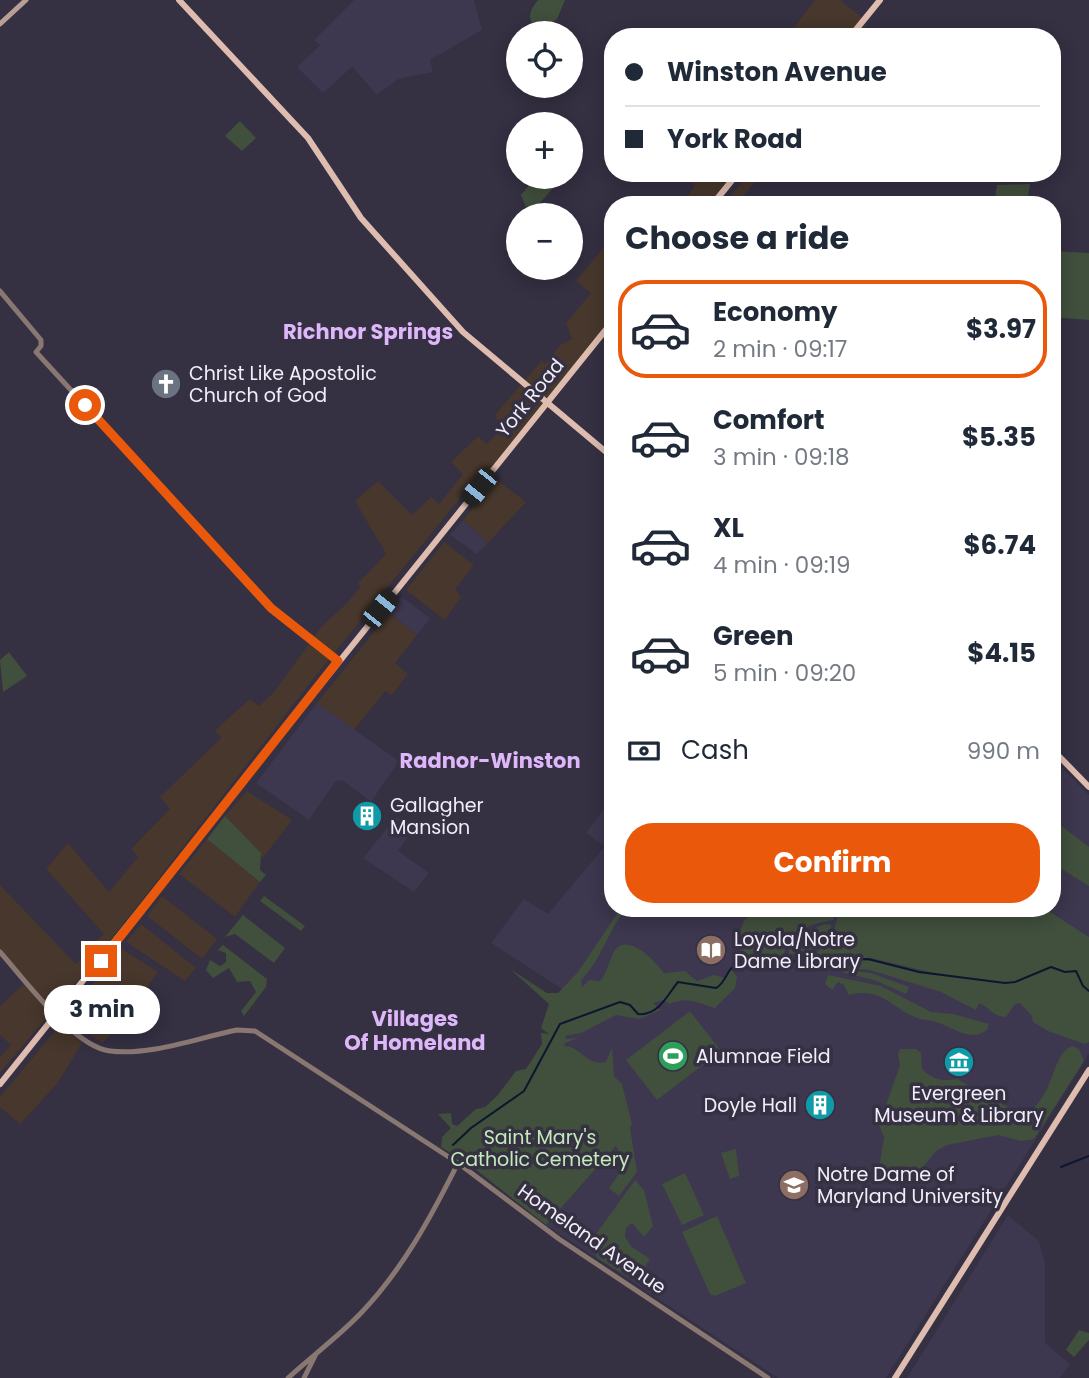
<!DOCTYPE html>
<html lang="en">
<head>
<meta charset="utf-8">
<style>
	:root { --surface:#fff; --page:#f2f2f3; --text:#1f2937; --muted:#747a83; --line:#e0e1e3; --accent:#ea580c }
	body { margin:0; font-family:Poppins,sans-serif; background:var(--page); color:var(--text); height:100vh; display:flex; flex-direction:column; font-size:26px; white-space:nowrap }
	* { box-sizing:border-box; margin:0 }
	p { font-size:23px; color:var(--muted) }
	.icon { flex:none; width:38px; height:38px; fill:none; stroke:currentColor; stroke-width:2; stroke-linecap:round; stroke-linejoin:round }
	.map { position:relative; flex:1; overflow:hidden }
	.side { position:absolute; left:604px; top:196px; width:457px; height:721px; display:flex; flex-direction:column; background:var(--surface); border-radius:28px; box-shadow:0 4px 18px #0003 }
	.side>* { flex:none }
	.top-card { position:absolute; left:604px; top:28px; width:457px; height:154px; border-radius:28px; box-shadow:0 4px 18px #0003; display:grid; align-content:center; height:154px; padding:0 21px; background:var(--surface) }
	.buttons { position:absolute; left:506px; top:21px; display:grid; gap:14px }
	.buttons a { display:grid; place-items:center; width:77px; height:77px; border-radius:50%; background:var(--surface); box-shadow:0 4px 18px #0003; font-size:35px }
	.end { position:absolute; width:32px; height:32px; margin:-16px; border:9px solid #ea580c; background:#fff; box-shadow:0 0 0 4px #fff }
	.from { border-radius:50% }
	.bubble { position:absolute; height:49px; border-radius:24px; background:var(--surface); box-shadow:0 4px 18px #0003; font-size:23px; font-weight:700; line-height:49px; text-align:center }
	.car { position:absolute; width:21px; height:42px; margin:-21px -10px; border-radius:9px; box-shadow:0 0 5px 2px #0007; background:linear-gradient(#222 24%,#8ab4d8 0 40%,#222 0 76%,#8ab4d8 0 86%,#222 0) }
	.top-card b { display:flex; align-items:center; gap:24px; height:66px; font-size:26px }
	.top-card b+b { border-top:2px solid var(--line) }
	.top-card i { width:18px; height:18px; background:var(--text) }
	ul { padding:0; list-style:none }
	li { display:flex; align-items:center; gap:21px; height:98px; margin:0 14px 10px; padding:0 7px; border:4px solid transparent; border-radius:28px }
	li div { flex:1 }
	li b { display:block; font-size:26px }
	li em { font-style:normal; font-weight:700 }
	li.current { border-color:var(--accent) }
	li>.icon { width:63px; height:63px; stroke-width:1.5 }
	h2 { padding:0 21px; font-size:32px; line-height:84px }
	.pay { display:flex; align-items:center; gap:18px; height:77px; padding:0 21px; font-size:26px }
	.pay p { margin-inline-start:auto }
	.action { display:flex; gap:14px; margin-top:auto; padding:14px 21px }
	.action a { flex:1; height:80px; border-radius:28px; background:var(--accent); color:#fff; font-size:28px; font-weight:700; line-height:80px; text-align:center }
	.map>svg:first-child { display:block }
	.commercial { fill:#47372c }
	.built { fill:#3d374f }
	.green { fill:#414f3d }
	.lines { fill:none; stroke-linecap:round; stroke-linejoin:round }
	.stream { stroke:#0b172f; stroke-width:2 }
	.tertiary { stroke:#897872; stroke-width:5 }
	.secondary { stroke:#b99e95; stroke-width:5 }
	.primary { stroke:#debcaf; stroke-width:6 }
	.route { stroke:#ea580c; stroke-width:9 }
	.labels { text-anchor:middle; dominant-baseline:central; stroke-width:7; stroke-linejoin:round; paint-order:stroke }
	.poi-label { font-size:19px; fill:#f1eefa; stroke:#353042; text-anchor:start }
	.street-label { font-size:19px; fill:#f1eefa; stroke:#353042 }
	.park-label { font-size:19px; fill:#c2ebb8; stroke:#353042 }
	.neighbourhood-label { font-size:21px; font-weight:bold; fill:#deb7fa; stroke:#353042 }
</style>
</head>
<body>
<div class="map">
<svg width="1089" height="1378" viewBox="0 0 1089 1378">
	<rect width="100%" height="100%" fill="#353042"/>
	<path class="commercial" d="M 815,0 L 840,0 L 864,19 L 850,37 L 787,37 Z
		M 679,173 L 738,173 L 712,205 L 680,205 L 695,186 Z
		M 750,173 L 762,173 L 736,205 L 723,205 Z
		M 612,237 L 612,322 L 489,473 L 483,470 L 317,674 L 111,940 L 0,1073 L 0,1057 L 11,1045 L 0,1035 L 0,1006 L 27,981 L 0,952 L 0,885 L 76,964 L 92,951 L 90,947 L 104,934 L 46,869 L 68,843 L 109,892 L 138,857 L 131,849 L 170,809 L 160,797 L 221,738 L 215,730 L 250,699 L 259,706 L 274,692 L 321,627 L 347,603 L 361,586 L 358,583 L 386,554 L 355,501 L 378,481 L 412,515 L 431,497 L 439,504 L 463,474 L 451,462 L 478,436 L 486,444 L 504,427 L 494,416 L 542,360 L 545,364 L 560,345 L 572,339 L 566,323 L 591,293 L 576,281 Z
		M 496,479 L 526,502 L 488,543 L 463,520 Z
		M 444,542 L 474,565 L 455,589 L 461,597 L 445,620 L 406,590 Z
		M 389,613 L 417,635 L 395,663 L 408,674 L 392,695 L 385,691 L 354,730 L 317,703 Z
		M 247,791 L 292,820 L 262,859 L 258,850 L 225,816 Z
		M 207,839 L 260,882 L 235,917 L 179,874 Z
		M 162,896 L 217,939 L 202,959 L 147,916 Z
		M 141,924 L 196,968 L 185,981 L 126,942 Z
		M 122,949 L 158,972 L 139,998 L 141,1007 L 102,1043 L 66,1017 Z
		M 60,1025 L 82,1043 L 57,1084 L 20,1124 L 0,1107 L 0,1097 Z"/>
	<path class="built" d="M 354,0 L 474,0 L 482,30 L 430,60 L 433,72 L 398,79 L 377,95 L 352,67 L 323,93 L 297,67 L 320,45 L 314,40 Z
		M 463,520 L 488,543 L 477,554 L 450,535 Z
		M 401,596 L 430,618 L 417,635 L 388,612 Z
		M 317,703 L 399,761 L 371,802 L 342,780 L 335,782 L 309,820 L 256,783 Z
		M 1052,758 L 1089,795 L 1089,1054 L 886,1378 L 778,1378 L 546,1225 L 616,1146 L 622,1084 L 602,1080 L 547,1040 L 571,995 L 491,943 L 524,899 L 548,914 L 605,846 L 586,833 L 612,798 L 612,908 L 1052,908 Z
		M 396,817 L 414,829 L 398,851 L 429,873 L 414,892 L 363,858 Z
		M 1008,1215 L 1039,1241 L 1045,1264 L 1045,1343 L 1070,1364 L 1060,1378 L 907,1378 Z"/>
	<path class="green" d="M 538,0 L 565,0 L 557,19 L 540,30 C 525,21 529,11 538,0 Z
		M 240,121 L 256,138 L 242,151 L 225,136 Z
		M 536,177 L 563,177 L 529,215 L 521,195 Z
		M 1030,184 L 1027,205 L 994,205 L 997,185 Z
		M 1052,251 L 1089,253 L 1089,320 L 1052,317 Z
		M 9,652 L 27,676 L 3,692 L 0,660 Z
		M 225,816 L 261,853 L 260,870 L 266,875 L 260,882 L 207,839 Z
		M 1052,819 L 1089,847 L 1089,886 L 1052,863 Z
		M 264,896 L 305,926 L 301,931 L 260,901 Z
		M 621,908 L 625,909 C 608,932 600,962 581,980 L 582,987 L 589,980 L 600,981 C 608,972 609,959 615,950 C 629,932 656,962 664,973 L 685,971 L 697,981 L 714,975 L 726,978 L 731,969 L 737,977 L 735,988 L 715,1008 C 696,1002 688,996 669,1004 L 664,1000 L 653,1003 L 660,1010 L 640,1019 L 616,1015 L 581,1033 L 565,1036 L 566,1039 L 578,1038 L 565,1043 L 564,1046 C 581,1046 587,1067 606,1062 L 612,1047 L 614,1076 L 622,1084 L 632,1124 L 630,1128 L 637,1172 L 619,1196 L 609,1188 C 622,1172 624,1165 616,1146 L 546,1225 L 475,1169 L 441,1147 L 442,1137 L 451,1128 L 438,1114 L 451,1113 L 452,1124 L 457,1126 L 476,1109 L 485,1107 L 497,1096 L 516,1071 L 526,1069 L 542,1044 L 541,1033 L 549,1034 L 541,1028 L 549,1004 L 510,969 L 547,993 L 558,993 L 578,972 Z
		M 771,908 L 837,908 L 833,920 C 812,923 785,932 784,956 C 768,960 758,950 742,958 C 737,947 738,924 749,916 C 755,911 764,910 771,908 Z
		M 840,908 L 1044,908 L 1089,937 L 1089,1042 L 1085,1044 L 1048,1031 L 1033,1022 L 1032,1016 L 1020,1003 L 1015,1004 L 1006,1017 C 994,1017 989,1007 979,1003 L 976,1010 L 941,992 L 870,970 L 821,965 L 817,963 C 838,961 859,958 879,962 C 899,965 914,973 934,973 L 871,958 L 816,961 L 816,955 L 834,930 Z
		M 243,915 L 285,948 L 274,963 L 235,934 L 225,937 Z
		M 825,924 L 831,925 L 831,929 L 812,954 L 789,954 L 789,946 L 800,934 Z
		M 223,945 L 267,979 L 266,987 L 244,1016 L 241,1011 L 256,992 L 250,981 L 237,982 L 229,968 L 213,978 L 206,970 L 210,960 L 220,966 L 226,962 L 226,953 L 218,950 Z
		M 847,970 L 871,973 L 909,987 L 906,994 L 874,980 L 837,971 Z
		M 828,975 L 881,986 L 931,1012 L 953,1014 L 989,1024 L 987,1030 C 971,1043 952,1027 936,1022 C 931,1020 925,1020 920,1019 C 892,1010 883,986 849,995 L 844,985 L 838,982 L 832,990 L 825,984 Z
		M 690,1011 L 721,1051 L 657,1100 L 626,1060 Z
		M 1072,1046 L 1079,1049 L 1084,1061 L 1034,1139 L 1021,1141 L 998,1135 L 947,1145 L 936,1151 L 913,1179 L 891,1182 L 878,1175 L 884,1137 L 879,1125 L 900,1065 L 898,1055 L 900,1049 L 916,1049 L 921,1053 L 922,1069 C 932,1079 943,1082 957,1079 L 1022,1115 C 1055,1102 1050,1054 1072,1046 Z
		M 736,1149 L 739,1176 L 730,1179 L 721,1153 Z
		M 685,1173 L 704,1215 L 682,1225 L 662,1184 Z
		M 635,1180 L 644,1190 L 653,1226 L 644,1237 L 632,1223 L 626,1228 L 625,1237 L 632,1247 L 650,1259 L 635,1281 L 597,1258 L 594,1249 L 586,1248 Z
		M 717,1216 L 746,1283 L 715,1296 L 710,1294 L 682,1232 Z
		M 1079,1330 L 1089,1333 L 1089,1340 L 1074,1357 L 1066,1350 Z"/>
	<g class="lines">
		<path class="stream" d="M 817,962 L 868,959 L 919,972 L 1005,983 L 1015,982 L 1051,967 L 1065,972 L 1076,971 L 1083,986 L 1089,991
			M 453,1145 L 471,1128 L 524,1091 L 560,1024 L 620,1002 L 630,1005 L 638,1014 C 659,1016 667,995 678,982 L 716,988 C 726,983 726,970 736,964 C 751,954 791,963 812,962
			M 1061,1167 L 1089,1156"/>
		<path class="tertiary" d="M 0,291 L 41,340 L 41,346 L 36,352 L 271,608 L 338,661
			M 0,952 C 24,979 74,1047 110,1051 C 150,1056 197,1038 237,1030 L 255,1031 L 458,1163 L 559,1239 L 768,1378
			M 288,1378 C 312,1356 338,1337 361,1313 C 403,1269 431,1217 458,1163
			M 304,1378 L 315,1356"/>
		<path class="secondary" d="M 0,24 L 26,0"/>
		<path class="primary" d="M 179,0 L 308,138 L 361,218 L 463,332 L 612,457
			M 850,37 L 880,0
			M 712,205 L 738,173
			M 1052,749 L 1089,787
			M 0,1084 L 612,322
			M 895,1378 L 1089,1070"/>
	</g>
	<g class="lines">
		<path class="route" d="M 85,405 L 271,608 L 338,661 L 101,961"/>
	</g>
	<defs>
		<g id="church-disc" transform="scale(1.575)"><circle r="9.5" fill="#6b7280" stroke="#353042"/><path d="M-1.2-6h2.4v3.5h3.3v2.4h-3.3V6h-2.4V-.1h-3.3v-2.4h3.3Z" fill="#fff"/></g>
		<g id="building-disc" transform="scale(1.575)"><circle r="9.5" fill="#0f9aa8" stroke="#353042"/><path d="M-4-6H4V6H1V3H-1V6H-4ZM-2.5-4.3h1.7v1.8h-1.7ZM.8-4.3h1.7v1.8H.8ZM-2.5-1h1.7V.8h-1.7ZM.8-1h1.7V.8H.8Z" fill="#fff"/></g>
		<g id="library-disc" transform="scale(1.575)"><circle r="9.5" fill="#8d6e63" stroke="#353042"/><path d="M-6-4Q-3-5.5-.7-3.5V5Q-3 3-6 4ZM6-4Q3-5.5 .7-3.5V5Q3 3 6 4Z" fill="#fff"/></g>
		<g id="stadium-disc" transform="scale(1.575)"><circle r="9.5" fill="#2e9e5b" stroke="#353042"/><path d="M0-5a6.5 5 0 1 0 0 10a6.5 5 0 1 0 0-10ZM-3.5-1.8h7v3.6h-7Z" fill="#fff"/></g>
		<g id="museum-disc" transform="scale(1.575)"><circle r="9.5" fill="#0f9aa8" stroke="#353042"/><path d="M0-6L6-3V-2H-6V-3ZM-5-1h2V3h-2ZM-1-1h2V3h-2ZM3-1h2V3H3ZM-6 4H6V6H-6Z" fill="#fff"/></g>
		<g id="university-disc" transform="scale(1.575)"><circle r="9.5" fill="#8d6e63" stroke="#353042"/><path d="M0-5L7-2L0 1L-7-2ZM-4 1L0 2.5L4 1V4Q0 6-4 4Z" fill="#fff"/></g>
	</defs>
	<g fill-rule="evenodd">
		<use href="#church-disc" x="166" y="384"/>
		<use href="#building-disc" x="367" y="816"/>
		<use href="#library-disc" x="711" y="950"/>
		<use href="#stadium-disc" x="673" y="1056"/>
		<use href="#museum-disc" x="959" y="1062"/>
		<use href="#building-disc" x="820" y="1105"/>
		<use href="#university-disc" x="794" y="1185"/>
	</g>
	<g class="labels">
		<g class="poi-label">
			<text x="189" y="373">Christ Like Apostolic<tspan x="189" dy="22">Church of God</tspan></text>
			<text x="390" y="805">Gallagher<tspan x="390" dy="22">Mansion</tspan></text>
			<text x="734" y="939">Loyola/Notre<tspan x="734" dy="22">Dame Library</tspan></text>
			<text x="696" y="1056">Alumnae Field</text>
			<text x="959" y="1093" text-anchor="middle">Evergreen<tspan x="959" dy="22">Museum &amp; Library</tspan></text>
			<text x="797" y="1105" text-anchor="end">Doyle Hall</text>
			<text x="817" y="1174">Notre Dame of<tspan x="817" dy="22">Maryland University</tspan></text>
		</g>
		<g class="street-label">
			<text transform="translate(530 398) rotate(-51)">York Road</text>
			<text transform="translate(592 1239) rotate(35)">Homeland Avenue</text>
		</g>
		<g class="park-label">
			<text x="540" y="1137">Saint Mary's<tspan x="540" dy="22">Catholic Cemetery</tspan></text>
		</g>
		<g class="neighbourhood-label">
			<text x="368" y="331">Richnor Springs</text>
			<text x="490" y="760">Radnor-Winston</text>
			<text x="415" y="1018">Villages<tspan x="415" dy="24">Of Homeland</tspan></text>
		</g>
	</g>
</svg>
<div class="buttons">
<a><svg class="icon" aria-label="locate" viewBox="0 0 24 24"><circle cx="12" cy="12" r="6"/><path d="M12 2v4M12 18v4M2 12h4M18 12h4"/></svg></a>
<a>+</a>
<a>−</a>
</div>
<i class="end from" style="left:85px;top:405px"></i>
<i class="end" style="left:101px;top:961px"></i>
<div class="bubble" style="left:44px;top:985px;width:116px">3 min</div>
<i class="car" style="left:479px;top:487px;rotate:219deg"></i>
<i class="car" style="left:380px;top:609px;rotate:39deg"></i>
<div class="top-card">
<b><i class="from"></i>Winston Avenue</b>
<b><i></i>York Road</b>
</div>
<section class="side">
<h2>Choose a ride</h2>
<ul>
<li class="current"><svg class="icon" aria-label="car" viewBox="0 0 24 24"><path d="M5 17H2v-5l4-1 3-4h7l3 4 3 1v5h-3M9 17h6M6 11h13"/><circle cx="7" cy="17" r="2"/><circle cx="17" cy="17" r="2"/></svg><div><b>Economy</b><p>2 min · 09:17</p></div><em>$3.97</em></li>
<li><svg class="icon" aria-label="car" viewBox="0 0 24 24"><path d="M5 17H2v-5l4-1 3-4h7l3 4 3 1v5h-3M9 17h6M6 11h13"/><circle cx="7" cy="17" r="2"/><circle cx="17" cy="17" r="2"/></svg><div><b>Comfort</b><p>3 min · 09:18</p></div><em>$5.35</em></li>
<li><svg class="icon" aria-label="car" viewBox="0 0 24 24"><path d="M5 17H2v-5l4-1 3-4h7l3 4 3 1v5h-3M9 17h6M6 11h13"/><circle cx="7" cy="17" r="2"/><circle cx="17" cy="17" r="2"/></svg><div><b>XL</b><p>4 min · 09:19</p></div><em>$6.74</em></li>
<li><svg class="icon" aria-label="car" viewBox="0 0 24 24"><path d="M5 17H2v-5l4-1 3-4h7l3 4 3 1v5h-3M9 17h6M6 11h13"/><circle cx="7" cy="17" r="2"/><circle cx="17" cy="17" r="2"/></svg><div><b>Green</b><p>5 min · 09:20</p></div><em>$4.15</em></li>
</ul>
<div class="pay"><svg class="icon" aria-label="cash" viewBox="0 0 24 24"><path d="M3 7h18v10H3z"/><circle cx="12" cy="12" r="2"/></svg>Cash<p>990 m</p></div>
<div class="action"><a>Confirm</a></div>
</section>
</div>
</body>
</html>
